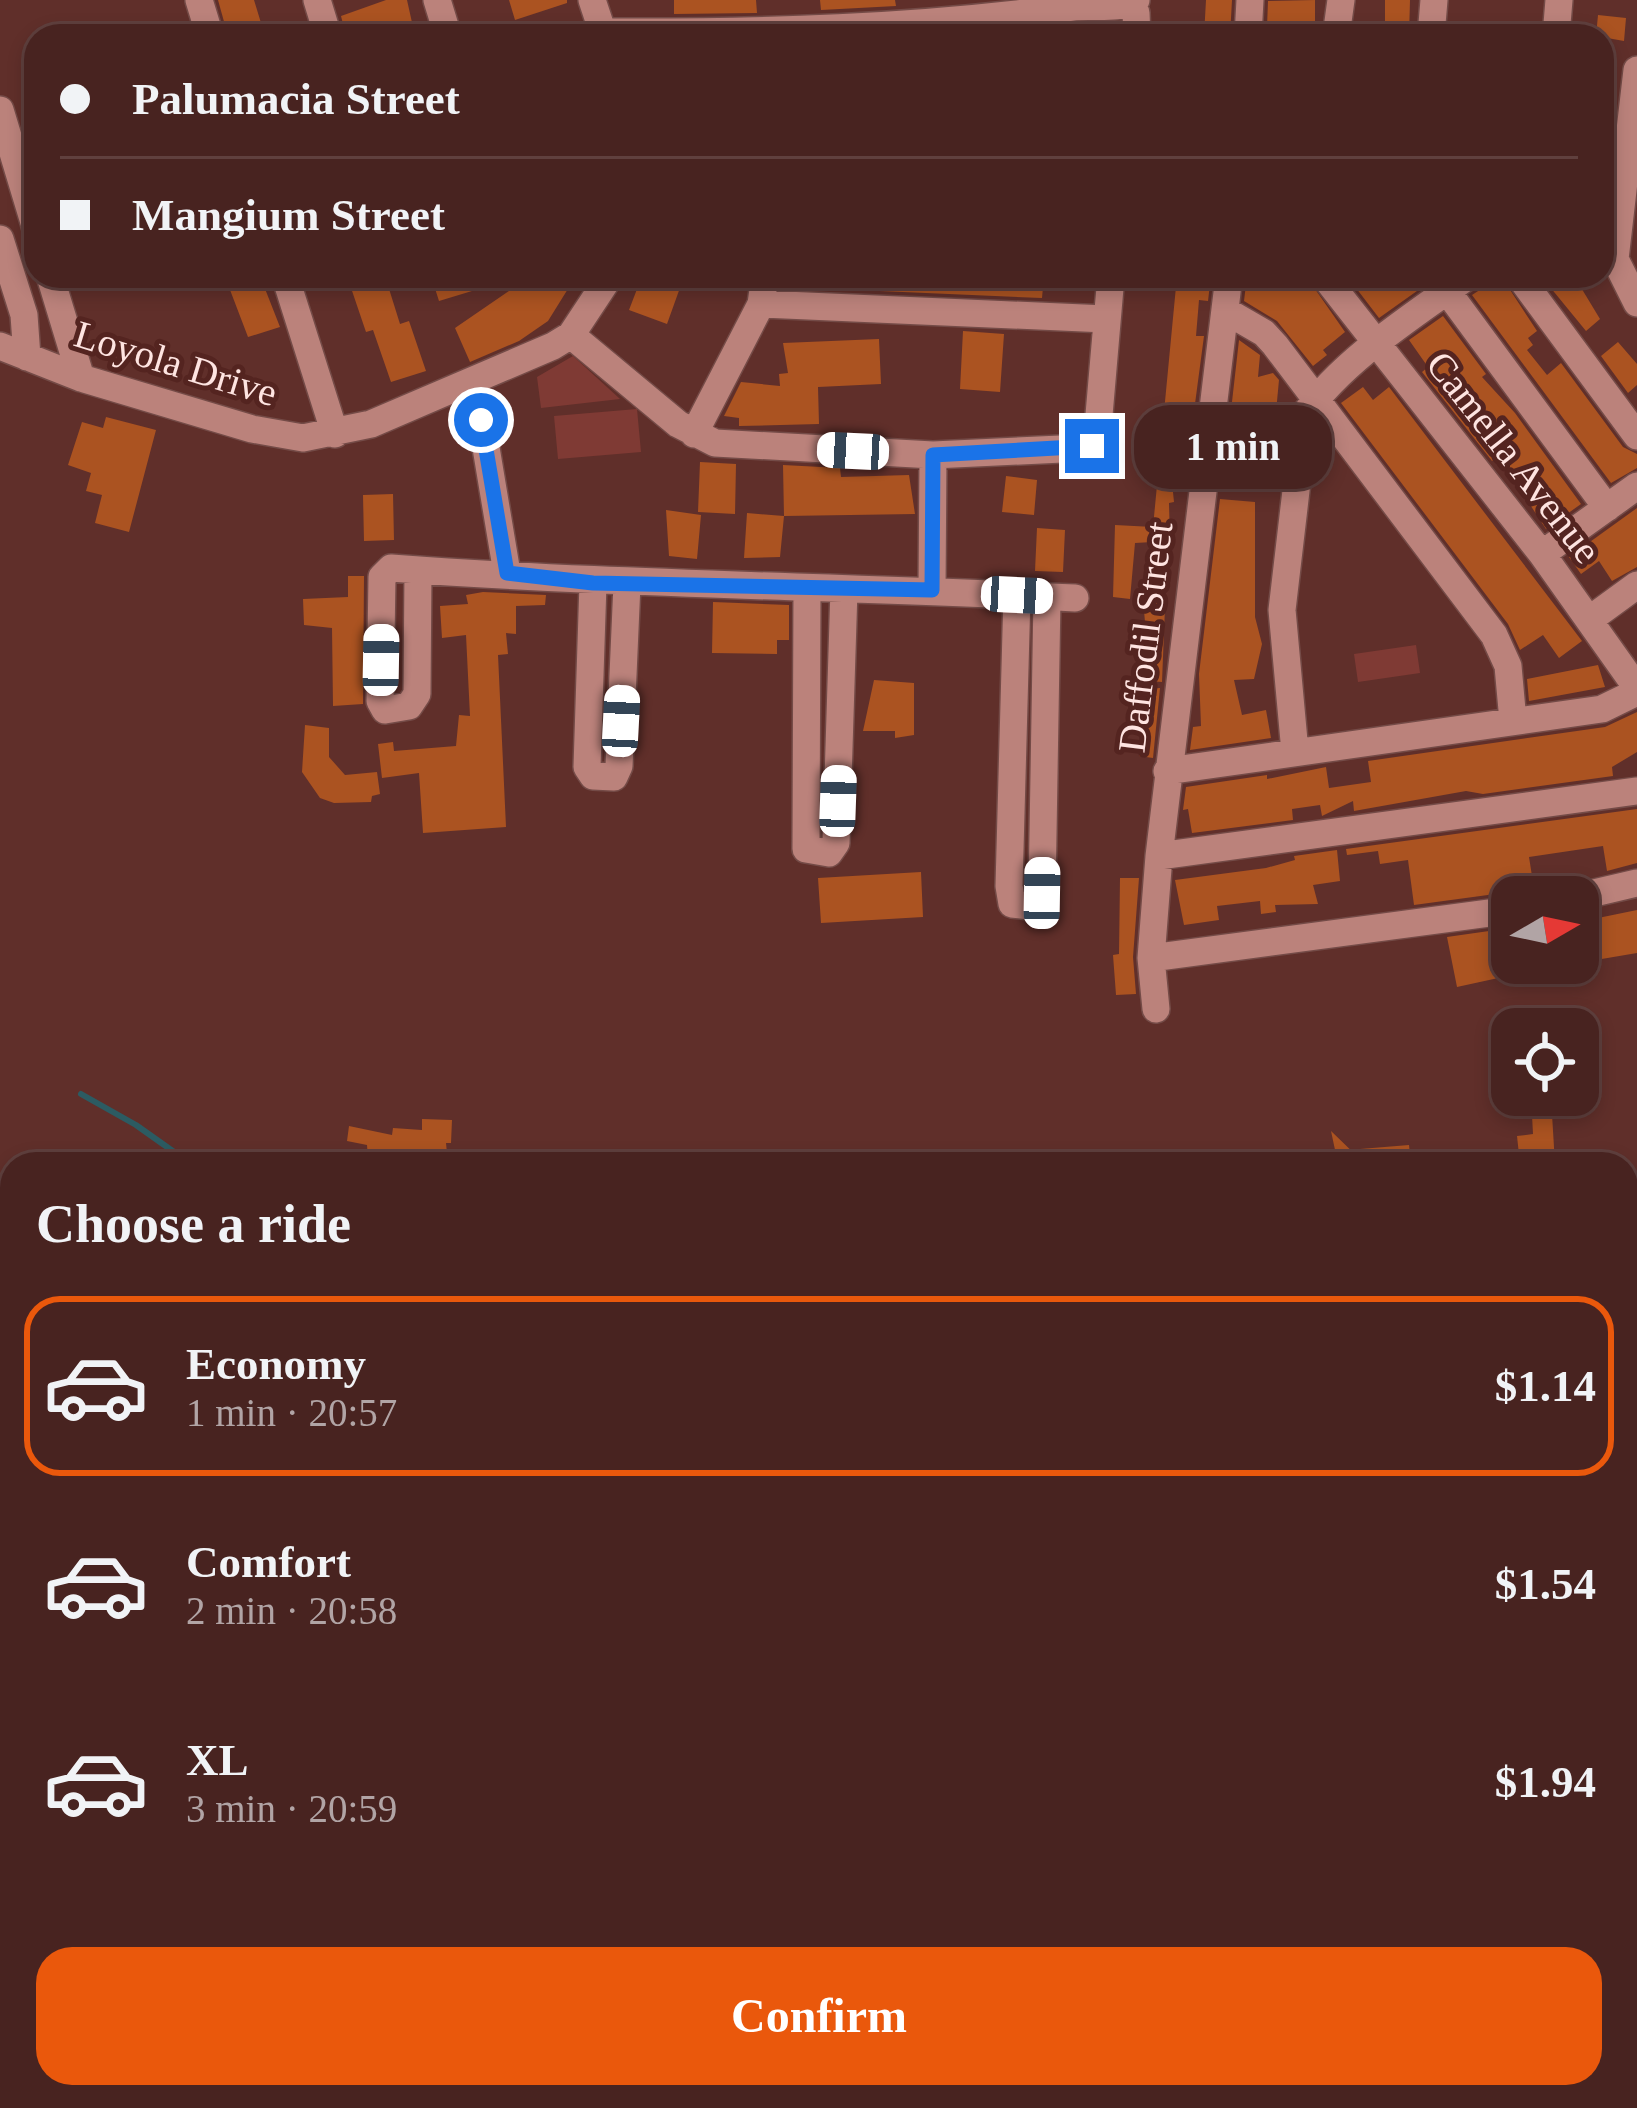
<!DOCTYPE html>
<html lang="en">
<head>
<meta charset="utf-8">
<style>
	:root { --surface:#482320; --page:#4f2b29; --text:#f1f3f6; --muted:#b1a4a5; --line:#60403e; --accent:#ea580c }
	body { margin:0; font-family:Georgia,serif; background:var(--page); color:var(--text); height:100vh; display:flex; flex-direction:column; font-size:45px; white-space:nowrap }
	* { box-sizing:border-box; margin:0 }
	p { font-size:39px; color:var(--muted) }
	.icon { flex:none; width:66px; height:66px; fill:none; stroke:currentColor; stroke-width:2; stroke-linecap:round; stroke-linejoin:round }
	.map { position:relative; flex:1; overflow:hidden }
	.sheet { position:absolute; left:0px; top:1152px; width:1638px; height:957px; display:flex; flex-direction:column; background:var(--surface); border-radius:36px 36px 0 0; box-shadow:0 6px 18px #0003,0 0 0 3px var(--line) }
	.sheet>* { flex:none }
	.guide { position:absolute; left:24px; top:24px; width:1590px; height:264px; border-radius:36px; box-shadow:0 6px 18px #0003,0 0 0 3px var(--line); display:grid; align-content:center; height:264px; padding:0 36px; background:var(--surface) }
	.needle { width:78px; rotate:81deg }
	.fabs { position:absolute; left:1491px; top:876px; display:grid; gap:24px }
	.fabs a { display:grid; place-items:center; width:108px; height:108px; border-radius:24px; background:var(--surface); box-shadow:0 6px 18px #0003,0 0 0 3px var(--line); font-size:60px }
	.end { position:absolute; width:54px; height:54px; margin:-27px; border:15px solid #1a73e8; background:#fff; box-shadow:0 0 0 6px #fff }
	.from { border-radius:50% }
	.bubble { position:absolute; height:84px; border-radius:36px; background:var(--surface); box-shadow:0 6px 18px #0003,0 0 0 3px var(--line); font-size:39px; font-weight:700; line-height:84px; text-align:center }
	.car { position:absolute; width:36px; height:72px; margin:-36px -18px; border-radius:15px; box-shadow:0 0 9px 3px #0007; background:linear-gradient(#fff 24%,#345 0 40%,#fff 0 76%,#345 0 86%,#fff 0) }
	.guide b { display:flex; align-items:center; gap:42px; height:114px; font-size:45px }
	.guide b+b { border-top:3px solid var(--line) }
	.guide i { width:30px; height:30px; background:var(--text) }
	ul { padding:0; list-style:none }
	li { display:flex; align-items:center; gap:36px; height:180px; margin:0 24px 18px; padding:0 12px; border:6px solid transparent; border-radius:36px }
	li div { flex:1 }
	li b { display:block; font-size:45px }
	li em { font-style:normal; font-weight:700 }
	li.selected { border-color:var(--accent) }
	li>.icon { width:108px; height:108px; stroke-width:1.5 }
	h2 { padding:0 36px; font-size:54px; line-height:144px }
	.action { display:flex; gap:24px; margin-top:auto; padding:24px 36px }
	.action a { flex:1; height:138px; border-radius:36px; background:var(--accent); color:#fff; font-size:48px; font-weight:700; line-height:138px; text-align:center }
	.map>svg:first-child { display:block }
	.green { fill:#7f3a34 }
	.water { fill:#2c5b62 }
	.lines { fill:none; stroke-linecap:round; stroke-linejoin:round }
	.stream { stroke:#2c5b62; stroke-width:6 }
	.building { fill:#ab5321 }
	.minor-casing { stroke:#744b47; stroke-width:30 }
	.minor { stroke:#bb827b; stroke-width:27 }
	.route { stroke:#1a73e8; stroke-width:15 }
	.labels { text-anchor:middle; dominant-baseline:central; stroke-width:10; stroke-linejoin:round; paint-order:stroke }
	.street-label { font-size:39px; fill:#fee4e1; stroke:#542420 }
</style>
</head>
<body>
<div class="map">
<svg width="1637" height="2108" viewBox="0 0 1637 2108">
	<rect width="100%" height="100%" fill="#602f2a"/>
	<path class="green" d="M 573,356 L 620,399 L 541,408 L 537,377 Z
		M 637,409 L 641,452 L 558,459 L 554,416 Z
		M 1416,645 L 1420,673 L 1358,682 L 1354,654 Z"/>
	<path class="water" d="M 1637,1517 L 1637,2108 L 1377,2108 L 1377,2097 L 1626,2097 L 1626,1528 Z"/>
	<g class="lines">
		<path class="stream" d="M 81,1094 L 136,1125 L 191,1164"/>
	</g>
	<path class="building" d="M 218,0 L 254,0 L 265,36 L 228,36 Z
		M 386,0 L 407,0 L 415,36 L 346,36 L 341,16 Z
		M 509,0 L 567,0 L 567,3 L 515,20 Z
		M 674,0 L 756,0 L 757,13 L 674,14 Z
		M 820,0 L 895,0 L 896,6 L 821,10 Z
		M 1206,0 L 1232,0 L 1230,36 L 1204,36 Z
		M 1315,0 L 1315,36 L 1291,36 L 1291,27 L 1267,27 L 1268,1 Z
		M 1385,0 L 1410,0 L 1409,36 L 1385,36 Z
		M 1598,15 L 1626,18 L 1624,41 L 1596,36 Z
		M 243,276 L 260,276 L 280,327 L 248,337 L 227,282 Z
		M 368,276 L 385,276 L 400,324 L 409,321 L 426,371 L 391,382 L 373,330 L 366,332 L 349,282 Z
		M 431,276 L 467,276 L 472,291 L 439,301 Z
		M 531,276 L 576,276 L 548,321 L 519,341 L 470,362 L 455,328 Z
		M 642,276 L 681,285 L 667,324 L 629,310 Z
		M 788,276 L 1044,276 L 1042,298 L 787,287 Z
		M 1177,276 L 1211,276 L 1208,301 L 1199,300 L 1196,336 L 1204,336 L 1187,464 L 1170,463 L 1174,502 L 1169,503 L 1170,541 L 1135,543 L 1130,599 L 1113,597 L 1115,525 L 1153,527 Z
		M 1247,276 L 1306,276 L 1345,332 L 1323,350 L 1327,355 L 1313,366 L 1277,321 L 1244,301 Z
		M 1363,276 L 1427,276 L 1431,281 L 1379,318 L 1353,284 Z
		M 1501,276 L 1537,331 L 1528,338 L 1533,345 L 1527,350 L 1547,375 L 1561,363 L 1623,447 L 1637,454 L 1637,468 L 1611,483 L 1472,295 Z
		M 1541,276 L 1574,276 L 1600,319 L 1586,331 Z
		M 1443,316 L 1486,374 L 1482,377 L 1515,413 L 1581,504 L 1546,529 L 1498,456 L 1492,461 L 1422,372 L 1428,367 L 1409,340 Z
		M 963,331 L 1004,334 L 1000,392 L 960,389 Z
		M 879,339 L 881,384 L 818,387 L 819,424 L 739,426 L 739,418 L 724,416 L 741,382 L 780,386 L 779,374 L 788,373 L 783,343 Z
		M 1239,340 L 1260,355 L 1258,377 L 1273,373 L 1279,380 L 1274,433 L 1282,434 L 1275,472 L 1246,469 L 1248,448 L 1227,446 Z
		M 1618,342 L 1637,364 L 1637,385 L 1628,393 L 1601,356 Z
		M 1363,387 L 1373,400 L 1389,387 L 1582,641 L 1559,658 L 1543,635 L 1520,650 L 1508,624 L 1341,403 Z
		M 106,417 L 156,430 L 129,532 L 95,523 L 102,495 L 86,491 L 91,473 L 68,465 L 82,422 L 103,428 Z
		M 700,462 L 736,464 L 735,514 L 698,512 Z
		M 783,465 L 840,468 L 841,477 L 909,475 L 915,514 L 784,516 Z
		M 1006,476 L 1037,480 L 1034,515 L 1002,512 Z
		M 393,494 L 394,540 L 364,541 L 363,495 Z
		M 1220,499 L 1255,502 L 1255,617 L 1262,644 L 1254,679 L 1234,680 L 1242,715 L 1266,710 L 1271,738 L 1190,750 L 1193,727 L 1201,726 L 1199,674 Z
		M 1637,508 L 1637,567 L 1612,581 L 1599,561 L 1581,574 L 1569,557 Z
		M 666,510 L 701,515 L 697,559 L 669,556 Z
		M 747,513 L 784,516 L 780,557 L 744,558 Z
		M 1037,528 L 1065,530 L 1063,572 L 1035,571 Z
		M 348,576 L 364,576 L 363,704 L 333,706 L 332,628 L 304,625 L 303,599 L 348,597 Z
		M 1142,587 L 1161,588 L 1161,607 L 1165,607 L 1162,682 L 1150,681 Z
		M 483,592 L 546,595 L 545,605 L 516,606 L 516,634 L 506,633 L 508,654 L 498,655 L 506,827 L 423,833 L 419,773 L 382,778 L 378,744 L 393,742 L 394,751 L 456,746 L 459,715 L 470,716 L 466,635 L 442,638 L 440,606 L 468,604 L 466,595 Z
		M 713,602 L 789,605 L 789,640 L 777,640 L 777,654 L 712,653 Z
		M 1598,665 L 1605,687 L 1529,701 L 1527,679 Z
		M 874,680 L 914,683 L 914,735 L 895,738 L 895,731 L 863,731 Z
		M 1160,688 L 1153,758 L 1139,756 L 1143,731 L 1138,731 L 1136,690 Z
		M 1637,712 L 1637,752 L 1612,767 L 1613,776 L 1483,794 L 1466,791 L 1354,811 L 1353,801 L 1322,816 L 1320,805 L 1292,809 L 1293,820 L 1192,833 L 1188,809 L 1183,810 L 1186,787 L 1267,775 L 1267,779 L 1326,767 L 1329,788 L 1371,782 L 1368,761 L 1605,727 Z
		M 305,725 L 329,728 L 329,757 L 345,775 L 377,772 L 380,794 L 372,796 L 371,802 L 334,803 L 320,798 L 302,772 Z
		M 1637,809 L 1637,863 L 1607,871 L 1603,846 L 1529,857 L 1535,895 L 1510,892 L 1414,905 L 1408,860 L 1380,864 L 1378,851 L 1347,855 L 1346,849 Z
		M 1337,850 L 1340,881 L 1313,885 L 1318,904 L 1275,905 L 1276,912 L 1261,914 L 1260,901 L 1217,906 L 1219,920 L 1184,925 L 1175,880 L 1266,868 L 1295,860 L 1294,856 Z
		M 921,872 L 923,917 L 821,923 L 818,878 Z
		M 1120,878 L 1139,878 L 1133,957 L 1136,994 L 1116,995 L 1113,955 L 1119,954 Z
		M 1637,910 L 1637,953 L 1578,963 L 1578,915 L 1597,911 L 1598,918 Z
		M 1510,928 L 1512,975 L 1457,987 L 1447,937 Z
		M 1552,1114 L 1555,1164 L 1520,1164 L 1517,1136 L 1533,1134 L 1532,1115 Z
		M 422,1119 L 452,1120 L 451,1143 L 446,1143 L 448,1163 L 368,1159 L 367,1145 L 347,1141 L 349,1126 L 392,1135 L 393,1128 L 422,1130 Z
		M 1331,1131 L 1361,1160 L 1360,1149 L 1409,1145 L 1411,1164 L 1338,1164 Z"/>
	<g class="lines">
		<g class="minor-casing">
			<path id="minor" d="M 199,0 L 210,36
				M 317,0 L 328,36
				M 437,0 L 448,36
				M 592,0 L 604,36
				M 1129,5 L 1136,13 L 1137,36
				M 603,32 C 762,33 916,28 1073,7 C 1092,5 1121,10 1136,0
				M 1248,36 L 1250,0
				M 1336,36 L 1341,0
				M 1431,36 L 1434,0
				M 1556,36 L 1559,0
				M 1637,70 L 1615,259 L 1637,303
				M 0,110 L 36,229
				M 0,239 L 24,315 L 27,357
				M 50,276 L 81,378
				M 285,276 L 335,434
				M 1324,276 L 1542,554 L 1637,688
				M 1519,276 L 1637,436
				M 1447,291 L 1607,508
				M 761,304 L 1106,319
				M 1226,311 L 1264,333 L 1275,345 L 1494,635 L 1508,666 L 1513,721
				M 571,335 L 678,424 L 715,443 L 933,455 L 1083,448 L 1097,438 L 1111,276
				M 0,346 L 81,378 L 252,429 L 303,438 L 371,424 L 553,346 L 571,335 L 610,276
				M 475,382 L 507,573
				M 694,434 L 761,304 L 765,276
				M 1542,554 L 1637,486
				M 418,570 L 417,694 L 409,706 L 385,710 L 380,701 L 382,577 L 391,568 C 619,585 847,586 1075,598
				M 593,583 L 587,767 L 593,776 L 614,777 L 619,766 L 627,584
				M 807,588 L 806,849 L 829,853 L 836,843 L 844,589
				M 932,590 L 933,455
				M 1017,595 L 1009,886 L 1012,904 L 1037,907 L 1042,893 L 1047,597
				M 1589,620 L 1637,585
				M 1295,752 L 1282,610 L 1305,414 C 1344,359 1413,316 1468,276
				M 1167,771 L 1602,709 L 1637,692
				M 1159,856 L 1637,791
				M 1577,897 L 1637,883
				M 1151,958 L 1512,910
				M 1156,1009 L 1151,958 L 1159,856 L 1229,276
				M 1626,1270 L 1637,1269
				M 0,1528 L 12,1499
				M 53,2097 L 53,2108
				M 1279,2097 L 1279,2108
				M 137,2108 L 137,2097"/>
		</g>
		<use href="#minor" class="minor"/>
	</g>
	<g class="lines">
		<path class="route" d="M 481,420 L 507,573 L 593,583 L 932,590 L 933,455 L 1092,446"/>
	</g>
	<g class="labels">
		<g class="street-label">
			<text transform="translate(176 363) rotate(17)">Loyola Drive</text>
			<text transform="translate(1514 457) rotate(52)">Camella Avenue</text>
			<text transform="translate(1145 637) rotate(-83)">Daffodil Street</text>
		</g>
	</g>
</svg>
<div class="fabs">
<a><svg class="needle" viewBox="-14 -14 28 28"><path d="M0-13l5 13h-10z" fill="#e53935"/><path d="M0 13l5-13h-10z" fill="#b1a4a5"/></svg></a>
<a><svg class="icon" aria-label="locate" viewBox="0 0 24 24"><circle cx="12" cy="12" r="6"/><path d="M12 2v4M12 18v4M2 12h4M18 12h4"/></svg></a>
</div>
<i class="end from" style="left:481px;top:420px"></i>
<i class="end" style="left:1092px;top:446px"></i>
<div class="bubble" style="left:1134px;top:405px;width:198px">1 min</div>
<i class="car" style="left:853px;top:451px;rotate:273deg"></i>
<i class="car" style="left:1017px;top:595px;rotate:93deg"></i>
<i class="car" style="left:381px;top:660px;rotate:1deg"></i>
<i class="car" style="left:621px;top:721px;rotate:3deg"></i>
<i class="car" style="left:838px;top:801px;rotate:2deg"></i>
<i class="car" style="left:1042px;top:893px;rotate:1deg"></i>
<div class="guide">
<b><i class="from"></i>Palumacia Street</b>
<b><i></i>Mangium Street</b>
</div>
<section class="sheet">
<h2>Choose a ride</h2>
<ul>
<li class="selected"><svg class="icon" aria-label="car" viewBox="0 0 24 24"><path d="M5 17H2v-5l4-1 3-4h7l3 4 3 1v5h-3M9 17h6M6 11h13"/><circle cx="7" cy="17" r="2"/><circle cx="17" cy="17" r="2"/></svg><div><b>Economy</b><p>1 min · 20:57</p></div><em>$1.14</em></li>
<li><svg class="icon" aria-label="car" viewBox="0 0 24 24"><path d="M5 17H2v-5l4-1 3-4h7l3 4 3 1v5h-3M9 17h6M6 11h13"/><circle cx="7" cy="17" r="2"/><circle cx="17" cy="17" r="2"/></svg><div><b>Comfort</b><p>2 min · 20:58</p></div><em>$1.54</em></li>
<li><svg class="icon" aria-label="car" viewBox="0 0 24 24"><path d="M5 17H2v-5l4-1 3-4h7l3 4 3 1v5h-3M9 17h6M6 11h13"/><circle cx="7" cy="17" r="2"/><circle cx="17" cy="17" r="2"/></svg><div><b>XL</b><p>3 min · 20:59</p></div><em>$1.94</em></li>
</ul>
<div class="action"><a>Confirm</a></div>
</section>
</div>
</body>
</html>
